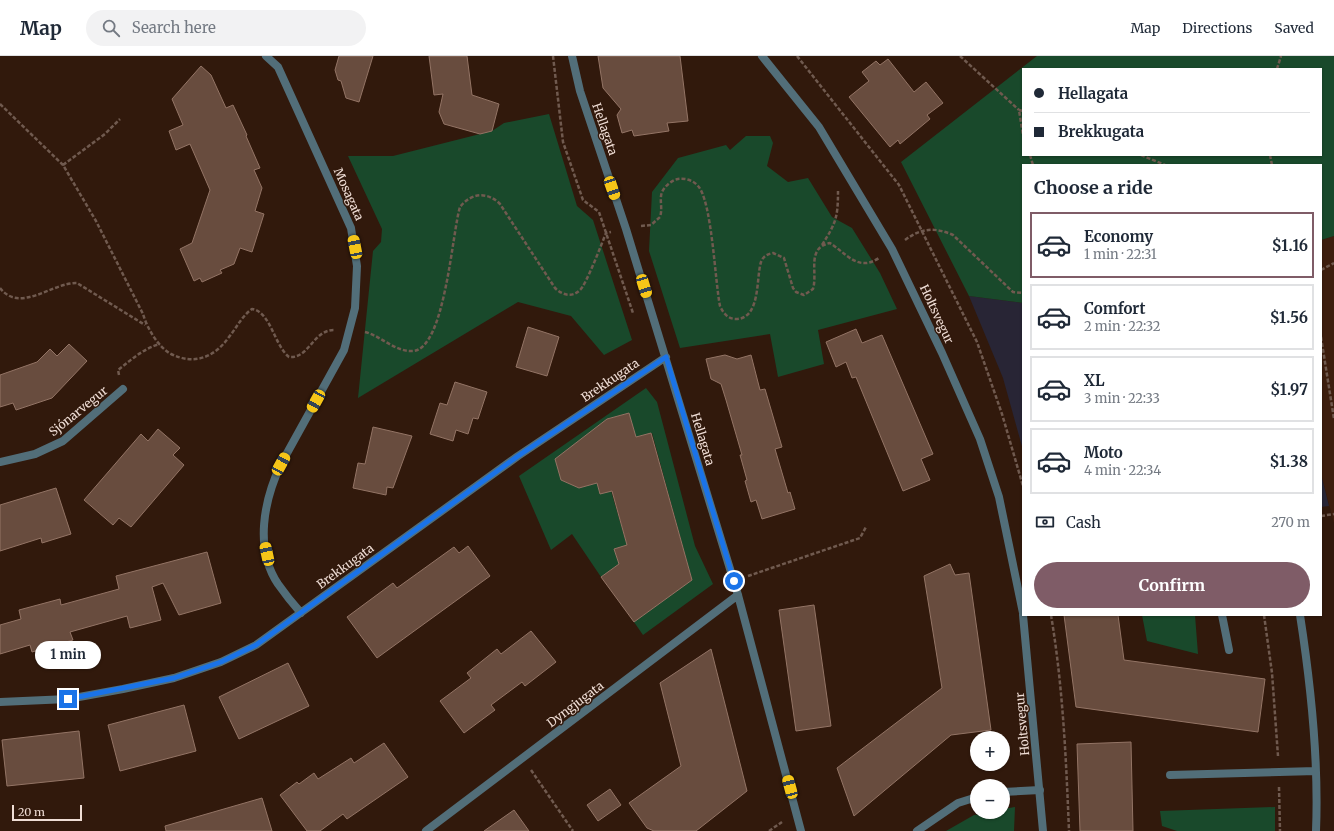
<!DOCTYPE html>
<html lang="en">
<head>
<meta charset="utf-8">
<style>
	:root { --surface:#fff; --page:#f2f2f3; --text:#1f2937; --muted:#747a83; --line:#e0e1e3; --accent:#7f5c67 }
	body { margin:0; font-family:Merriweather,serif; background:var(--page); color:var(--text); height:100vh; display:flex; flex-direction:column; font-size:15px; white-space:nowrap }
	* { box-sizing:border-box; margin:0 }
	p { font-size:13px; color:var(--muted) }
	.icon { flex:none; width:22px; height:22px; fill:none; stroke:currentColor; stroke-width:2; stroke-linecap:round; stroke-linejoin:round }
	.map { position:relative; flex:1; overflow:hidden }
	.panel { position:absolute; left:1022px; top:108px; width:300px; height:452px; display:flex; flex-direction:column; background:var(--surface); border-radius:0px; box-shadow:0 1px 3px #0004 }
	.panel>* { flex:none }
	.banner { position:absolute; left:1022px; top:12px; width:300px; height:88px; border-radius:0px; box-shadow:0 1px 3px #0004; display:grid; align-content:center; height:88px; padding:0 12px; background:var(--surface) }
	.fabs { position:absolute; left:970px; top:675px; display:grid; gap:8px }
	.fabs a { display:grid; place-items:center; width:40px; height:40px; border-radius:50%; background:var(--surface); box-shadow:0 1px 3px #0004; font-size:20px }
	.scale { position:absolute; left:12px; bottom:10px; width:70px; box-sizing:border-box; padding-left:4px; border:2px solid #efddd5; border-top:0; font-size:11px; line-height:14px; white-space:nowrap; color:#efddd5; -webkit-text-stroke:3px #31190c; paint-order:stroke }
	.end { position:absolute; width:18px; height:18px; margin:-9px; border:5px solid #1a73e8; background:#fff; box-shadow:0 0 0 2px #fff }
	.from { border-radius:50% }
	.bubble { position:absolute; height:28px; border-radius:14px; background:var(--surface); box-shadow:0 1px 3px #0004; font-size:13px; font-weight:700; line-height:28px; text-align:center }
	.car { position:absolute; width:12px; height:24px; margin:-12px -6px; border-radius:5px; box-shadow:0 0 3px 1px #0007; background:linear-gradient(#f5c518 24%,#345 0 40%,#f5c518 0 76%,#345 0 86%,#f5c518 0) }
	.banner b { display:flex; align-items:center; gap:14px; height:38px; font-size:15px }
	.banner b+b { border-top:1px solid var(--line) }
	.banner i { width:10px; height:10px; background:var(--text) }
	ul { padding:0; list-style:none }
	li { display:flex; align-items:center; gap:12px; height:66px; margin:0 8px 6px; padding:0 4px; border:2px solid var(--line); border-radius:0px }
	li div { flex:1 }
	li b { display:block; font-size:15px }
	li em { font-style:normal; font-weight:700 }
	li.on { border-color:var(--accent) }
	li>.icon { width:36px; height:36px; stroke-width:1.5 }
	h2 { padding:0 12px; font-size:18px; line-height:48px }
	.pay { display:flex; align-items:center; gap:10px; height:44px; padding:0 12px; font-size:15px }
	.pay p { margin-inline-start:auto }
	.primary-button { display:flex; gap:8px; margin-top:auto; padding:8px 12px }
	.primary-button a { flex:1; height:46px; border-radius:24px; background:var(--accent); color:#fff; font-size:16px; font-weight:700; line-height:46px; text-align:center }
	header { display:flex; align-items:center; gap:24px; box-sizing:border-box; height:56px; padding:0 20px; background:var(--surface); border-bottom:1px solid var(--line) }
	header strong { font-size:19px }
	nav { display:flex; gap:22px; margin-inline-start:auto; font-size:14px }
	.search { width:280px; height:36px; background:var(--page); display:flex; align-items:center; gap:10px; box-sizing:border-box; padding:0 14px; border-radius:22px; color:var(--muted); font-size:15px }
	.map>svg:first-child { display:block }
	.built { fill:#3d1e0e }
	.education { fill:#282535 }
	.green { fill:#19492b; fill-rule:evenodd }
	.building { fill:#684c3e; stroke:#937465 }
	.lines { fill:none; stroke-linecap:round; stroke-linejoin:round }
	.path { stroke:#705a4f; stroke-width:2.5; stroke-dasharray:4 2; stroke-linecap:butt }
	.service { stroke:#526e79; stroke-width:8 }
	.minor { stroke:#526e79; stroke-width:8 }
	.tertiary { stroke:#526e79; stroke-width:8 }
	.route { stroke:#1a73e8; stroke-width:5 }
	.labels { text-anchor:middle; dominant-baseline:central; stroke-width:3; stroke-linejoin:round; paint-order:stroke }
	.street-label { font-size:12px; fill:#efddd5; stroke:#31190c }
</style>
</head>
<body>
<header>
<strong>Map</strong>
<div class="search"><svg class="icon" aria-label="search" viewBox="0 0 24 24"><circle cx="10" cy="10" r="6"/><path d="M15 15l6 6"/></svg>Search here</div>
<nav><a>Map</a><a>Directions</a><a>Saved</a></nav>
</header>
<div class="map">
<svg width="1334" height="775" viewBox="0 0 1334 775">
	<rect width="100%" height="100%" fill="#31190c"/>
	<path class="built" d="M 1334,180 L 1334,467 L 1321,418 L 1321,184 Z"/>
	<path class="education" d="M 969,240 L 1023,247 L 1023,394 L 1003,322 Z
		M 1321,418 L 1329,450 L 1321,451 Z"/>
	<path class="green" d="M 1037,0 L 1334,0 L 1334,180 L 1321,184 L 1321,109 L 1023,109 L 1023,247 L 969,240 L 901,106 ZM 1023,13 L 1321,13 L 1321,99 L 1023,99 Z
		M 549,58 L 577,150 L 593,164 L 632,284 L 604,299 L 571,260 L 518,246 L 358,342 L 373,195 L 381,186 L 382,173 L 348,100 L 393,100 L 480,78 L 492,75 L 504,67 Z
		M 746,80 L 770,80 L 773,87 L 767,110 L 788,126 L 808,122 L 832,161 L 852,172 L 880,217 L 897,253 L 818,274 L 824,308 L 778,321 L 770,278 L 680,292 L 649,195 L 652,136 L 678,102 L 726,89 L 730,94 Z
		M 646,332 L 657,346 L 695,490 L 713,528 L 643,579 L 634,566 L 692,524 L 652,377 L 636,381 L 629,357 L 607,363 L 561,424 L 579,432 L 597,427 L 600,438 L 611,435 L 627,489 L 614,493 L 619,508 L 601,521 L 572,478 L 551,494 L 519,420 Z
		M 1142,559 L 1195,559 L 1198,598 L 1147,585 Z
		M 1015,751 L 1014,775 L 946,775 L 974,759 L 1003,756 L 1003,753 Z
		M 1275,751 L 1275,775 L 1177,775 L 1162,770 L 1160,755 Z"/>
	<path class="building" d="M 339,0 L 373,0 L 359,46 L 346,42 L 341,25 L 338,24 L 335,14 Z
		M 429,0 L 467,0 L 472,39 L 499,48 L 492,75 L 480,78 L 444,68 L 439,56 L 443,38 L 434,39 Z
		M 598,0 L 680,0 L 688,65 L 667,67 L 669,75 L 634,80 L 632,74 L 622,77 L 617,59 L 621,53 L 603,32 Z
		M 888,3 L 914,36 L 926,26 L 943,47 L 927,59 L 930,63 L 900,88 L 898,84 L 890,91 L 849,41 L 869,25 L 862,16 L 876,5 L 880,9 Z
		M 201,10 L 211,19 L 226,52 L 233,49 L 247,79 L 246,80 L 260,112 L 254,114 L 262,132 L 255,155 L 264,158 L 252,196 L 240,192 L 234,208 L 220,214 L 222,217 L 202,226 L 200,222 L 194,225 L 180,193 L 192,187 L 210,134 L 190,88 L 176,94 L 169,75 L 183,69 L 172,43 Z
		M 528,271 L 559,281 L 547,320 L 516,311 Z
		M 856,273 L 862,287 L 882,279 L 933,398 L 921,403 L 930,424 L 903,435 L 856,321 L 852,322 L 846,306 L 836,311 L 826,286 Z
		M 69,288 L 87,305 L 52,342 L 16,354 L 13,347 L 0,351 L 0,319 L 37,306 L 50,293 L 57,300 Z
		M 725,299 L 737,303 L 751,299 L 760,334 L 765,333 L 782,391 L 775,393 L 788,437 L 790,436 L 795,453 L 762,463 L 756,444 L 751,446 L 745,425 L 747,424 L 740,399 L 742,399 L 726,344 L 721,328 L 711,323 L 706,303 Z
		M 455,326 L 487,336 L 478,363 L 473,362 L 468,378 L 456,374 L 453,385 L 430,378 L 440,347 L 447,349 Z
		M 629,357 L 636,381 L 651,377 L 692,524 L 634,566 L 601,521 L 619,508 L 614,493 L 627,489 L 612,435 L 600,438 L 597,427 L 579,432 L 561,424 L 555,403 L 607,363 Z
		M 373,371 L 412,380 L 393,432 L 387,431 L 386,439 L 353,432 L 358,407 L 365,408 Z
		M 158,373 L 180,392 L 173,399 L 184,409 L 131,471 L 119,462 L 113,469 L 84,444 L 141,378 L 148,385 Z
		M 56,432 L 71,478 L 42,487 L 41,482 L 0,495 L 0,449 Z
		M 468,490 L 490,520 L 377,602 L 347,561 L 393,527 L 397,532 L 454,491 L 459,497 Z
		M 207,496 L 221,547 L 179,559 L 163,527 L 152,531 L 161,564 L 130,572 L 127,560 L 70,576 L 73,584 L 32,596 L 30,589 L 0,598 L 0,569 L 21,563 L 19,554 L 60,543 L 61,549 L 119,533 L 116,520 Z
		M 950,508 L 955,519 L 969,517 L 991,674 L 951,679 L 854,760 L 837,712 L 942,632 L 924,520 Z
		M 814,549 L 831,670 L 796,675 L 779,554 Z
		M 1064,559 L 1118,559 L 1124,604 L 1265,623 L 1258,676 L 1076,651 Z
		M 531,575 L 556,606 L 525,630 L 522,626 L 491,649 L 495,654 L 464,677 L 440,645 L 471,622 L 467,617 L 497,593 L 501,598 Z
		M 711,593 L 747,735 L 696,775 L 654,775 L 647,772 L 629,747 L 681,710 L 660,627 Z
		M 288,607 L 309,650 L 239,683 L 219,641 Z
		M 184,649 L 196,695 L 120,715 L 108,669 Z
		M 79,675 L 84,722 L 7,730 L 2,684 Z
		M 1131,686 L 1133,775 L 1080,775 L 1077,688 Z
		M 384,687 L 408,721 L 347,763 L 343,758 L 320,775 L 307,775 L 280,739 L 297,726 L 299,728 L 314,717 L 318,723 L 351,702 L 354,707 Z
		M 610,733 L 621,749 L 598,765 L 587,749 Z
		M 262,742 L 272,775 L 166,775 L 165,770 Z
		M 514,754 L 529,775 L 484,775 Z"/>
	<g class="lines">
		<path class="path" d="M 553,0 L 563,86 L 583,144 L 599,156 L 633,257
			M 797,0 L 899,129 L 977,286 L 1002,358 L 1023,430
			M 960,0 L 1019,54
			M 1277,13 L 1281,0
			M 0,48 L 63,109 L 96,165 L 143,258 C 147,272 158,291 171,298 C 194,309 214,302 229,281 C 237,271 242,260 252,253 C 271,256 274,289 289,301 C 309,303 313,274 334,274
			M 1023,55 L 1019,54 L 1023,79
			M 1030,99 L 1033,109
			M 1141,99 L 1165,109
			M 1270,99 L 1272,109
			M 63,109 L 105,78 L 120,63
			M 641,170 L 651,169 L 660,161 C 663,152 659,144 662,136 C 665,130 672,124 678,123 C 685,122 693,124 698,130 C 712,145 715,226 720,250 C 723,257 728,263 736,263 C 761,263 756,221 761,206 C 763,200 768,198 773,197 L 784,202 L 793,232 L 796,236 L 804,239 L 813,233 C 818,216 806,192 830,187 C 847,198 858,216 879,202
			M 905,184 C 921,172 935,171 953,179 L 1013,236 L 1023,237
			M 822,189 C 836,167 838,161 838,135
			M 1321,214 L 1334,207
			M 0,232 C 20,258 53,226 77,227 L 145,269
			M 365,276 C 381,280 395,296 413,295 C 445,293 452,177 460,151 C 471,137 487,135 500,148 L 555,232 C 562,239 572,242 580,234 C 586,229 602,187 606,177 L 611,176
			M 1321,281 L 1334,363
			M 119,319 L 118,314 C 131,304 144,292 160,288
			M 1321,460 L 1334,458
			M 748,520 L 860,482 L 866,471
			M 1051,559 C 1063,631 1066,702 1069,775
			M 1264,559 L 1272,617 L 1278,700
			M 531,714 L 573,775
			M 1279,731 L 1280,775
			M 769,775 L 782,766"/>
		<path class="service" d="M 1222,559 L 1229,594
			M 1300,559 C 1311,630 1319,703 1316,775
			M 1170,719 L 1316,715"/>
		<path class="minor" d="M 266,0 L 278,11 L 351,172 L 357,210 L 355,252 L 344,294 L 281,408 C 264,444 254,492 278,528 C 285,538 293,548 301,557
			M 572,0 L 580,35 L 626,173 L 738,539 L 801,775
			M 0,406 L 35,398 L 63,385 L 123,333
			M 0,646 L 68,643 L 123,633 L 174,622 L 221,606 L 256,589 L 518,400 L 666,301
			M 1003,736 L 1040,734
			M 426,775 L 738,539
			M 917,775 L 958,747 L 977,741"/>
		<path class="tertiary" d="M 762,0 L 819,71 L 892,193 L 942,297 L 980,383 L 999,441 L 1023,557
			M 1023,559 L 1043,775"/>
	</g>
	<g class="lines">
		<path class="route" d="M 68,643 L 174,622 L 221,606 L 256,589 L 518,400 L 666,301 L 734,525"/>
	</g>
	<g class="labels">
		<g class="street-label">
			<text transform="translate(605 73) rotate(71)">Hellagata</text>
			<text transform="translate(349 138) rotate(66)">Mosagata</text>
			<text transform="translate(937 258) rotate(65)">Holtsvegur</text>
			<text transform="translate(610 324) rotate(-34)">Brekkugata</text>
			<text transform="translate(78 355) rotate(-39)">Sjónarvegur</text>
			<text transform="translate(703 383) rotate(73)">Hellagata</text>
			<text transform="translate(345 510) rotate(-36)">Brekkugata</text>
			<text transform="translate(575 648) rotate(-37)">Dyngjugata</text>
			<text transform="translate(1022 668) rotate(-95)">Holtsvegur</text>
		</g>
	</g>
</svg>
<div class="fabs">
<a>+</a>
<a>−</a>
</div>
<div class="scale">20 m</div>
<i class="end from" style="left:734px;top:525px"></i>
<i class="end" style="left:68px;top:643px"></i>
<div class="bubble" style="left:35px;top:585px;width:66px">1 min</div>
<i class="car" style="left:612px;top:132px;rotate:161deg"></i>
<i class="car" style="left:355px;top:191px;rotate:349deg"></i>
<i class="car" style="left:644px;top:230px;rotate:163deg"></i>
<i class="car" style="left:316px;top:345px;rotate:209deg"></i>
<i class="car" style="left:281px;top:408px;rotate:29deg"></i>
<i class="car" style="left:267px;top:498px;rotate:348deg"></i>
<i class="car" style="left:790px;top:731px;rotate:345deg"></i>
<div class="banner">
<b><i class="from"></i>Hellagata</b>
<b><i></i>Brekkugata</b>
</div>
<section class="panel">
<h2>Choose a ride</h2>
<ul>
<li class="on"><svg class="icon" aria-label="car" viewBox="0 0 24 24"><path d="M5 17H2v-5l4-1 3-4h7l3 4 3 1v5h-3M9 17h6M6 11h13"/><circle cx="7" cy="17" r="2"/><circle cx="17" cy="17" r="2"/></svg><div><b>Economy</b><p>1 min · 22:31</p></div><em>$1.16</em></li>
<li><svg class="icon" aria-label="car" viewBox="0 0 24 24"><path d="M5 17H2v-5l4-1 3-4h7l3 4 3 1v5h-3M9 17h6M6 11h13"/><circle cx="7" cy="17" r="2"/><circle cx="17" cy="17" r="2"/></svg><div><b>Comfort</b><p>2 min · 22:32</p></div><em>$1.56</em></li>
<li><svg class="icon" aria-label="car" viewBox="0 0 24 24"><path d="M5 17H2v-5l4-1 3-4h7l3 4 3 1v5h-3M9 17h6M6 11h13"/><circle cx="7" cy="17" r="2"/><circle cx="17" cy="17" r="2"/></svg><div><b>XL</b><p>3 min · 22:33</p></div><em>$1.97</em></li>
<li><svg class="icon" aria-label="car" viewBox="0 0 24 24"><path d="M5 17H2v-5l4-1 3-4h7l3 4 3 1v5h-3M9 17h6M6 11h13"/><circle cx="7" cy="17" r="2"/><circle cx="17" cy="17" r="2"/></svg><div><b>Moto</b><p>4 min · 22:34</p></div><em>$1.38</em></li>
</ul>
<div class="pay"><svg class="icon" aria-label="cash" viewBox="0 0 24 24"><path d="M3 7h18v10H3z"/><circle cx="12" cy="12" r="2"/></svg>Cash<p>270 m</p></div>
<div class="primary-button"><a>Confirm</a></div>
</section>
</div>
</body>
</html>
